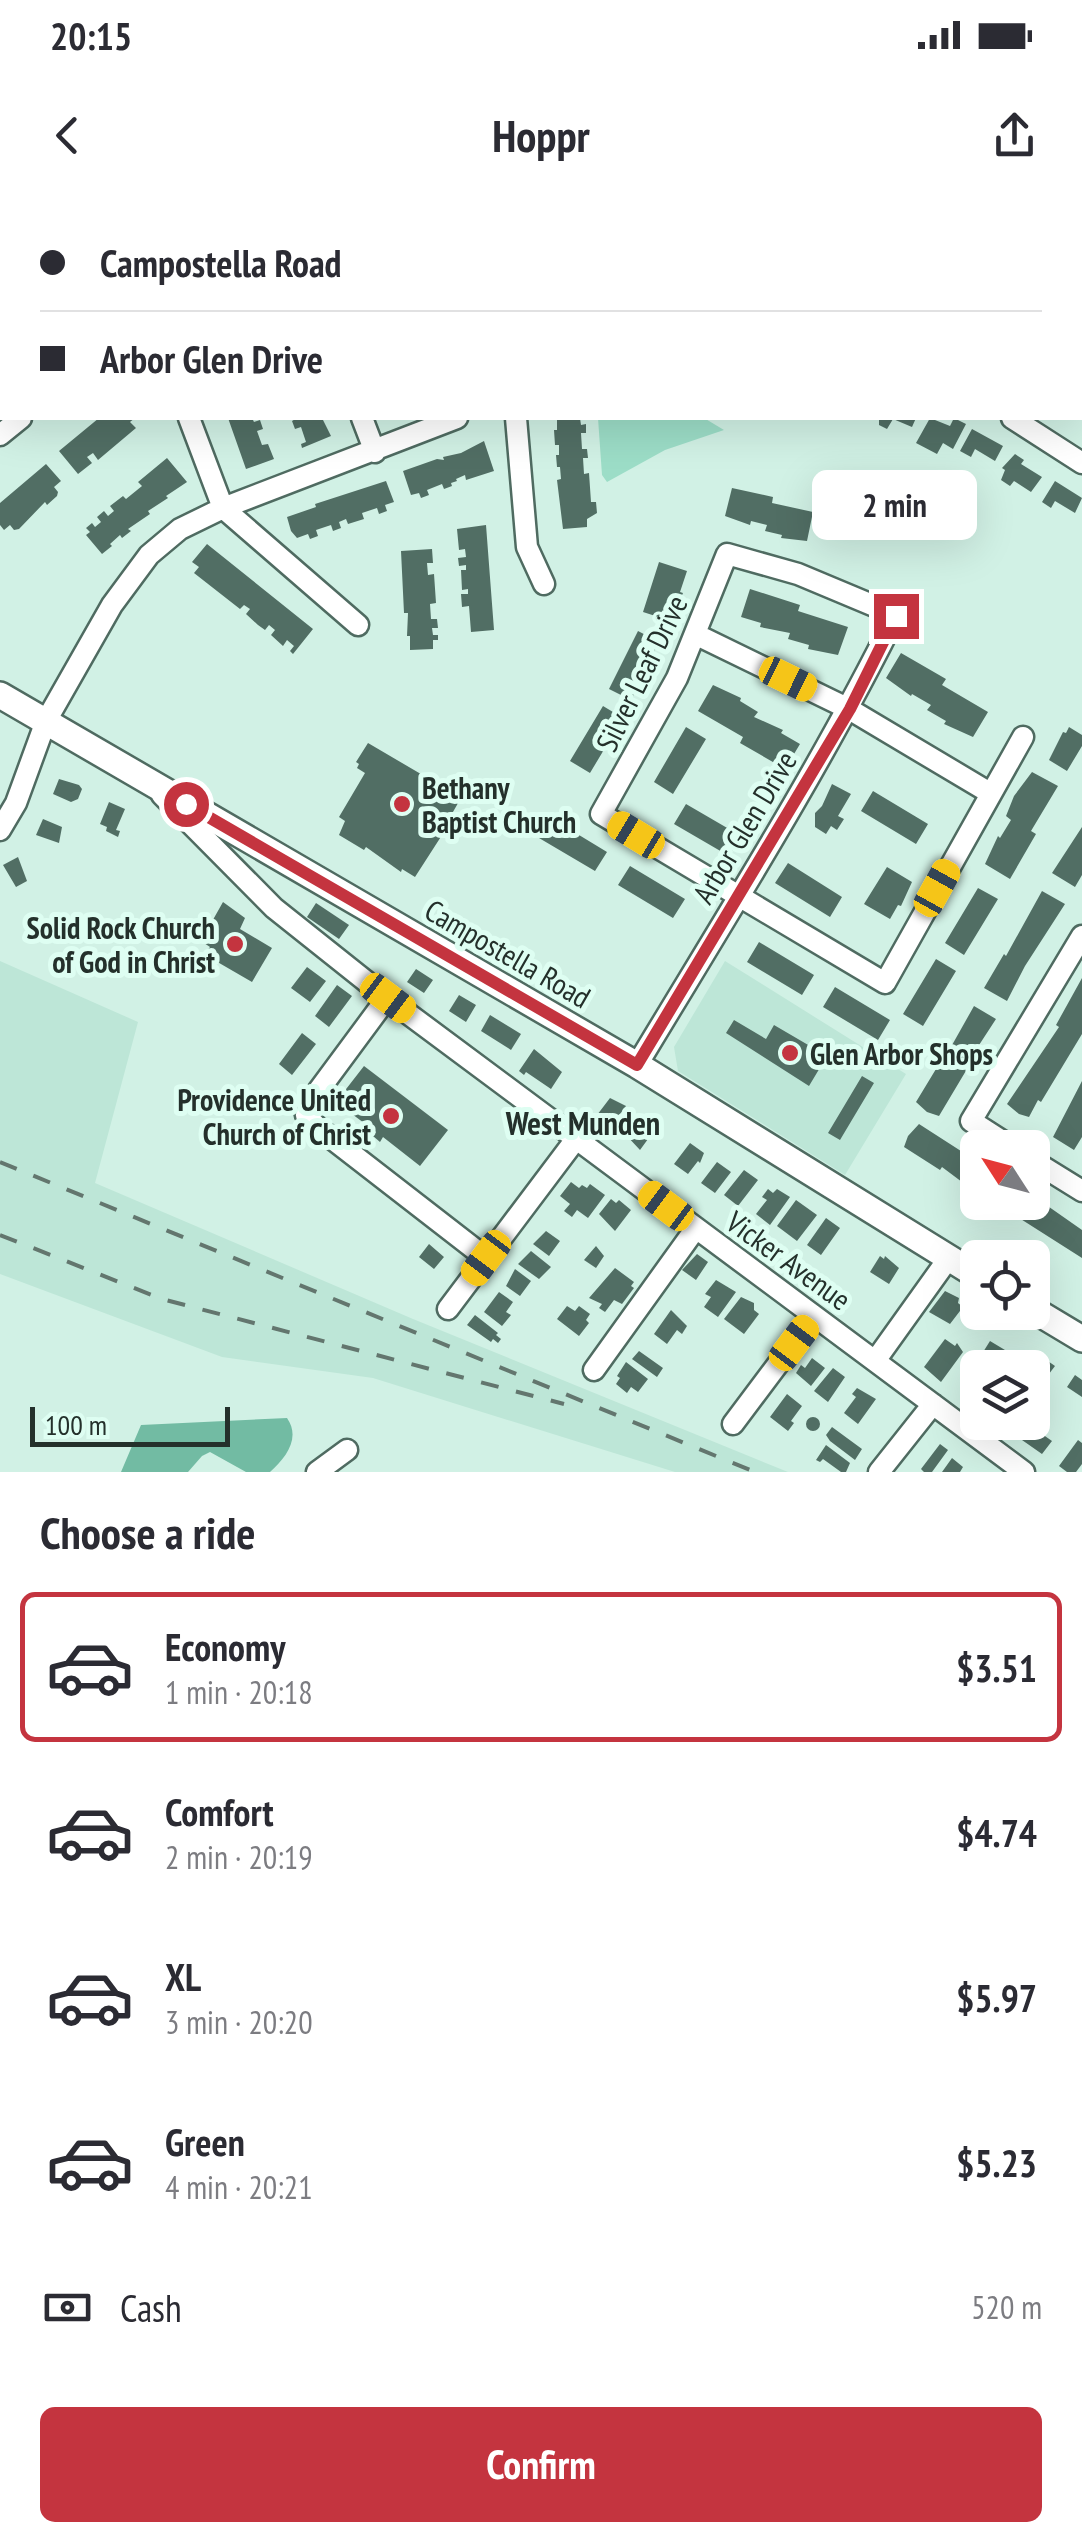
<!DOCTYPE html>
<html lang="en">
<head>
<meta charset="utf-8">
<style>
	:root { --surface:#fff; --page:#f2f2f3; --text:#2b2b33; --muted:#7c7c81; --line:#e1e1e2; --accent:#c4343f }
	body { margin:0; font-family:"PT Sans Narrow",sans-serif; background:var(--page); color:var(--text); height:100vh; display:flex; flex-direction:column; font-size:38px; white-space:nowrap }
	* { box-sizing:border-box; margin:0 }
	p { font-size:32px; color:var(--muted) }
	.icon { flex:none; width:55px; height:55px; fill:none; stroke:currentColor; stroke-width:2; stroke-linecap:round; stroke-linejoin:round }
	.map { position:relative; height:1272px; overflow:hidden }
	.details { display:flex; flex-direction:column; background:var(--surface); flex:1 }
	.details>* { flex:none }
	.guide { position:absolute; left:0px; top:0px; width:1082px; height:220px; box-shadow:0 10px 40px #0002; display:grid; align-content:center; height:220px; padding:0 40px; background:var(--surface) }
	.needle { width:65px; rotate:306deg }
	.controls { position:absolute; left:960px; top:930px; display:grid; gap:20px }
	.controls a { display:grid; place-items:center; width:90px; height:90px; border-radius:15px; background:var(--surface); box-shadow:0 10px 40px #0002; font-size:50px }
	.scale { position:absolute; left:30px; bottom:25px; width:200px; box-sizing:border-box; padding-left:10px; border:5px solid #24302b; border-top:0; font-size:28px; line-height:35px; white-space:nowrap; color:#24302b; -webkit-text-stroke:8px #defef2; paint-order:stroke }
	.end { position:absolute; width:45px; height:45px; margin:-22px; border:12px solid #c4343f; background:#fff; box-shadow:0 0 0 5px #fff }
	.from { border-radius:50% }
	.bubble { position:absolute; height:70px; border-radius:15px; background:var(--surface); box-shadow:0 10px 40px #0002; font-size:32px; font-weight:600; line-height:70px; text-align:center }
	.car { position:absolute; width:30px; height:60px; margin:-30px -15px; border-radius:12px; box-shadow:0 0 8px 2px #0007; background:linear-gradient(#f5c518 24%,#345 0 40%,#f5c518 0 76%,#345 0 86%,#f5c518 0) }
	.guide b { display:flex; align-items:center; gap:35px; height:95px; font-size:38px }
	.guide b+b { border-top:2px solid var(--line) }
	.guide i { width:25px; height:25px; background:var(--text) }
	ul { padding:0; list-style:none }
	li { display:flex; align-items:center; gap:30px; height:150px; margin:0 20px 15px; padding:0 20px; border:5px solid transparent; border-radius:15px }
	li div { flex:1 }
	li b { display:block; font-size:38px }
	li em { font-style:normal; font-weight:600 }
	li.active { border-color:var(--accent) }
	li>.icon { width:90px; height:90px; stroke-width:1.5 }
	h2 { padding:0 40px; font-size:45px; line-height:120px }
	.pay { display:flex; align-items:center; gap:25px; height:110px; padding:0 40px; font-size:38px }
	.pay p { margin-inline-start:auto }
	.primary-button { display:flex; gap:20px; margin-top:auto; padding:20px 40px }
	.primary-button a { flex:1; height:115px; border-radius:15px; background:var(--accent); color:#fff; font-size:40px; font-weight:600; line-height:115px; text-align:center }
	.status { display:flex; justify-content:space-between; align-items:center; height:70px; padding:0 50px; background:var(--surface); direction:ltr }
	.status svg { height:28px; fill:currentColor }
	header { display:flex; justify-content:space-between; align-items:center; height:130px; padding:0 40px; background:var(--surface); font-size:45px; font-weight:600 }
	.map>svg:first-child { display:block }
	.built { fill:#bde6d7 }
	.green { fill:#9cddc7 }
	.water { fill:#72bba3 }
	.building { fill:#516e64 }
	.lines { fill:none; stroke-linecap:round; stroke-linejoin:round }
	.minor-casing { stroke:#4f6b61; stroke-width:25 }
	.major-casing { stroke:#4f6b61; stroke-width:30 }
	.minor { stroke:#fff; stroke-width:20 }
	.major { stroke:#fff; stroke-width:25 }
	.rail { stroke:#63766e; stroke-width:4; stroke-dasharray:18 18; stroke-linecap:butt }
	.route { stroke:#c4343f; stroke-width:12 }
	.poi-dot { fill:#c4343f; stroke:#defef2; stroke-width:4 }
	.labels { text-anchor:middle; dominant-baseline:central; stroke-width:10; stroke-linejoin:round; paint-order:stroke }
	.street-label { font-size:30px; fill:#24302b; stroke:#defef2 }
	.poi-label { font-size:30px; font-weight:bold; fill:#24302b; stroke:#defef2; text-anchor:start }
	.neighbourhood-label { font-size:32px; font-weight:bold; fill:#24302b; stroke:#defef2 }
</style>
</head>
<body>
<div class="status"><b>20:15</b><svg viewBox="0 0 49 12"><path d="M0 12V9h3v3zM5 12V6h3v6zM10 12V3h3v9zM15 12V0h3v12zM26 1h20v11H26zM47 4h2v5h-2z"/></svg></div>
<header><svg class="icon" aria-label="back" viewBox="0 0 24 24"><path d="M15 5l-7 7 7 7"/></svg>Hoppr<svg class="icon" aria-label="share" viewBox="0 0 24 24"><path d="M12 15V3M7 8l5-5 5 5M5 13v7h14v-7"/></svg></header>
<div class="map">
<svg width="1082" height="1272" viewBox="0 0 1082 1272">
	<rect width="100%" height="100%" fill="#d1f1e5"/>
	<path class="built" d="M 0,761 L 138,822 L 95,983 L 413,1119 L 788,1272 L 675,1272 L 373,1178 L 222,1157 L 0,1074 Z
		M 725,761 L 906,874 L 845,975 L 678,871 L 674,847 Z"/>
	<path class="green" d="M 598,218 L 704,218 L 724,230 L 665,250 L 607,282 L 602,275 Z"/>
	<path class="water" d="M 287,1218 C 301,1238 286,1258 270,1272 L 246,1272 L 210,1252 L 202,1256 L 188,1272 L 121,1272 L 141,1225 Z"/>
	<path class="building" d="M 99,218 L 135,218 L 130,222 L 136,228 L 98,260 L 93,253 L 87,257 L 92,263 L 78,274 L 59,251 Z
		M 228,218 L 252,218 L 254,222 L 260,220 L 263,229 L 257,231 L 262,245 L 268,244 L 274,259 L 246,269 Z
		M 297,218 L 322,218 L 331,236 L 302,248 L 301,244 L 306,242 L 301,227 L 295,229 L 292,221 Z
		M 557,218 L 580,218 L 581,225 L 586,224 L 586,233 L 581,233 L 582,249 L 587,249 L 588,258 L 583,258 L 584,274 L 589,273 L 591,302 L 596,302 L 597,313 L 587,319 L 587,327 L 563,329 L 557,280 L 561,279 L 560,267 L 557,267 L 556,255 L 559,255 L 559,245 L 555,245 L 554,230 L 557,230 Z
		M 879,218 L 916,218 L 912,227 L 893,219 L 887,229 L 879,225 Z
		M 930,218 L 950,226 L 954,218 L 966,224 L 953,249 L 943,243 L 937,254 L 916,243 Z
		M 972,229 L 1003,246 L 995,261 L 975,249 L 971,257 L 960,251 Z
		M 484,241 L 494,271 L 466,280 L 465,275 L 456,279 L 457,281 L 451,283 L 452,286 L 444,289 L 442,284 L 427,290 L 429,295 L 421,298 L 419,293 L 411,295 L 403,271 L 437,259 L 444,260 L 443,257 L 461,253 Z
		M 1015,254 L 1024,260 L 1021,264 L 1042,277 L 1031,292 L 1014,281 L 1010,286 L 1001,280 L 1005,270 L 1002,268 Z
		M 167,258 L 187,282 L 166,296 L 168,298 L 148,311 L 150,314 L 128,329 L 131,331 L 122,338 L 120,335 L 110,344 L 112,346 L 102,354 L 86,335 L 90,332 L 86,328 L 92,323 L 95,327 L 101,322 L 97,317 L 104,311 L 108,316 L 114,311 L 110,306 L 123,296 L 126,299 L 142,286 L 138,282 Z
		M 46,264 L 61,281 L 54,287 L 58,292 L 57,296 L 47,305 L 45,302 L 19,329 L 14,330 L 10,325 L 4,330 L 0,325 L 0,303 Z
		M 386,281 L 394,302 L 385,305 L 387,311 L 379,314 L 377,308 L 362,313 L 364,319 L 348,324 L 346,319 L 339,322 L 341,328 L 333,331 L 331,325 L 316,330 L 318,336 L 310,339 L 308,334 L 297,338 L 291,331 L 287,317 L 316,307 L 315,304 Z
		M 1055,281 L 1082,298 L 1075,313 L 1055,301 L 1051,308 L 1042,302 Z
		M 732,288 L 773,297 L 772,303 L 813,312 L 807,341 L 781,338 L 782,335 L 765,331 L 767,325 L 751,321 L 750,325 L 725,316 Z
		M 486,325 L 494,430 L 471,432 L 469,406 L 462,407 L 461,394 L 468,394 L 468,389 L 462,390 L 461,370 L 466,370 L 466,365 L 459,366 L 458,358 L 466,357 L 465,349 L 459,350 L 457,329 Z
		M 207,344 L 313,429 L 293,454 L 290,451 L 294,446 L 287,440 L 283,446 L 271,435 L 275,430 L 269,425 L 265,430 L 258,425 L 246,414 L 250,409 L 244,405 L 240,409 L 194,373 L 199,367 L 192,362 Z
		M 432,349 L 433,363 L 427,363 L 428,375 L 434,374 L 436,403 L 430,404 L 431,419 L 437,419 L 438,428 L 432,428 L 433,435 L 438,435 L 438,440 L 433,440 L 433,449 L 410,450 L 410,436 L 407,436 L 408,413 L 404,413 L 401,351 Z
		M 659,362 L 687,371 L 680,392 L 683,393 L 671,421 L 643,412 Z
		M 750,389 L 800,405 L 798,411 L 848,427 L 838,455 L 808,449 L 809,445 L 788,439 L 790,433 L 760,427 L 761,423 L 741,417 Z
		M 638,431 L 659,442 L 631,500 L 609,489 Z
		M 901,453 L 946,479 L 942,485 L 988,512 L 973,537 L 944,524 L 946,521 L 927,510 L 931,505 L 912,494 L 911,496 L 886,478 Z
		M 713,485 L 741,498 L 740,501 L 758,512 L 754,517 L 783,530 L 781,533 L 800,544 L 785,569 L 740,543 L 743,537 L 698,511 Z
		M 603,506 L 623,518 L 590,573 L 570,561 Z
		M 686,527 L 706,539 L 673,594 L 654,582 Z
		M 1069,527 L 1082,535 L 1082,546 L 1067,571 L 1049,560 L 1063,532 L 1066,533 Z
		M 368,543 L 443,587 L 447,580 L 465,591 L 442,631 L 444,632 L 415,677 L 402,669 L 401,672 L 366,647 L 364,650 L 339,635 L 345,621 L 339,617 L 365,573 L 357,568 L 359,564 L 356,562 Z
		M 1032,572 L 1058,586 L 1031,631 L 1036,634 L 1010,679 L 985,664 L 998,636 L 1000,638 L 1011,620 L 1006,616 L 1014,596 Z
		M 59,579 L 79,585 L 82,589 L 78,599 L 71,602 L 53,594 Z
		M 832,584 L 851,594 L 838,616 L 844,619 L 837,630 L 831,626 L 826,634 L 815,627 L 815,613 L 822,606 Z
		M 873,591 L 928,624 L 916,644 L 861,611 Z
		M 109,602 L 125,609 L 116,630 L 120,631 L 118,637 L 106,631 L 107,627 L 100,624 Z
		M 686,604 L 741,636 L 729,656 L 674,624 Z
		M 551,618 L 607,652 L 595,671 L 539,638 Z
		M 43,619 L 62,627 L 59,643 L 36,635 Z
		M 1082,627 L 1082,675 L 1075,687 L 1052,673 Z
		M 18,657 L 27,681 L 16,687 L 3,665 Z
		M 788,663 L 842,697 L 830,717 L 775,683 Z
		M 630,666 L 685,699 L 673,718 L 618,685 Z
		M 887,667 L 912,682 L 901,706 L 898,705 L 890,719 L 864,704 Z
		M 978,688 L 998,699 L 964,755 L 945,743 Z
		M 1042,691 L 1065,704 L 1025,766 L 1007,801 L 984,788 L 1004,754 L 1006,756 Z
		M 223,702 L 245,718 L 240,729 L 272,748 L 252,782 L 214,760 L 207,751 L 210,747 L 201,741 Z
		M 316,703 L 349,725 L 339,739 L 307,717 Z
		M 759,742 L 814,775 L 802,795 L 747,762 Z
		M 936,759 L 956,771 L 923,826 L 903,814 Z
		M 307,767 L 326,781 L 310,802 L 291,788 Z
		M 416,769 L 433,780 L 424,793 L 407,782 Z
		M 1082,778 L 1082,834 L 1041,902 L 1038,900 L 1029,917 L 1019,914 L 1007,904 L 1059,827 L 1056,825 Z
		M 337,785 L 352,796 L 329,827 L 315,816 Z
		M 835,787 L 890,820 L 878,840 L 823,807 Z
		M 459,795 L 476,805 L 466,822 L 449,811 Z
		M 974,806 L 996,819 L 968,862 L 970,864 L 939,916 L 927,912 L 916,902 L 936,869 L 938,870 Z
		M 490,815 L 521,834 L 511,850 L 481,831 Z
		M 734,820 L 766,839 L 774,825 L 827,856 L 809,886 L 726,833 Z
		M 302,833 L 316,844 L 292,875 L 279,864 Z
		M 534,849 L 562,872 L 551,889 L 526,872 L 524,875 L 519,871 Z
		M 364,866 L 448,930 L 420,966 L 383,937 L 380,942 L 373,936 L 376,932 L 336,902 Z
		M 862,876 L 874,883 L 840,940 L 828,933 Z
		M 1082,881 L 1082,937 L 1074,950 L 1053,937 Z
		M 610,898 L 626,906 L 611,926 L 594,919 Z
		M 640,916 L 656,928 L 640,950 L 626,935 Z
		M 919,924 L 978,962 L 978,994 L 942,967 L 940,970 L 904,947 L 908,936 Z
		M 690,943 L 704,953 L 700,963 L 698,961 L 688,974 L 674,964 Z
		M 717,962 L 731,972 L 715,993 L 701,983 Z
		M 744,970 L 758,980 L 738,1006 L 724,995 Z
		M 571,982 L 579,988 L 582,985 L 587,988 L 590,984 L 605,995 L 588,1018 L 577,1010 L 572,1017 L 564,1011 L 570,1004 L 560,996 Z
		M 768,989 L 773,993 L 777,989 L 790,997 L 770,1025 L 756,1014 L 767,1000 L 762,997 Z
		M 1032,995 L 1082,1030 L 1082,1058 L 1008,1011 L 1014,1002 L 1032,1002 Z
		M 611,999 L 616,1003 L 619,1000 L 631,1010 L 615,1031 L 599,1014 Z
		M 796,1000 L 817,1015 L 797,1041 L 777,1026 Z
		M 826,1018 L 840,1028 L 821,1055 L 807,1045 Z
		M 546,1031 L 560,1041 L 549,1056 L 533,1044 Z
		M 429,1044 L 444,1057 L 434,1069 L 419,1057 Z
		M 596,1046 L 604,1056 L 596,1068 L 584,1060 Z
		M 531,1051 L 551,1067 L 539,1079 L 518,1064 Z
		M 697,1054 L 708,1062 L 696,1080 L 682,1070 Z
		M 880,1056 L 884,1059 L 885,1056 L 899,1068 L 889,1084 L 870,1072 Z
		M 615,1068 L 634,1082 L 631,1086 L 634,1088 L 622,1104 L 614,1100 L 605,1112 L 599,1108 L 602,1104 L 589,1098 Z
		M 515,1069 L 531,1081 L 520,1096 L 506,1086 Z
		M 716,1080 L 736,1092 L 718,1117 L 704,1107 L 711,1097 L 705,1094 Z
		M 945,1091 L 959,1098 L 958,1103 L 963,1107 L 950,1124 L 929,1112 Z
		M 499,1092 L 513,1102 L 506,1112 L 511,1115 L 502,1126 L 484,1112 Z
		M 741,1097 L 754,1103 L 754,1110 L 759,1114 L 744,1134 L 724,1119 Z
		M 567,1106 L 575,1111 L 579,1106 L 590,1114 L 586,1120 L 589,1123 L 579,1136 L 557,1119 Z
		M 671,1110 L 687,1126 L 682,1134 L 677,1130 L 667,1144 L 654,1134 Z
		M 475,1115 L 498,1133 L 496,1135 L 501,1139 L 498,1143 L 493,1139 L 491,1142 L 467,1125 Z
		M 945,1139 L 955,1146 L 957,1143 L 963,1152 L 941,1182 L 924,1167 Z
		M 990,1141 L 1015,1156 L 1007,1168 L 996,1168 L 980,1157 Z
		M 639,1151 L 663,1168 L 657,1177 L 632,1159 Z
		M 812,1158 L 825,1168 L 811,1186 L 796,1173 L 801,1165 L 805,1168 Z
		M 1045,1159 L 1055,1166 L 1036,1191 L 1032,1188 L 1032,1175 Z
		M 626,1162 L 648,1179 L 638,1192 L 631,1187 L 627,1193 L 616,1184 L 620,1178 L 617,1176 Z
		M 833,1168 L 845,1177 L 828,1202 L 814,1191 Z
		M 1075,1175 L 1082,1180 L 1082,1197 L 1067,1187 Z
		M 857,1188 L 876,1199 L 858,1224 L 844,1213 L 856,1197 L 852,1194 Z
		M 787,1194 L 802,1206 L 791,1221 L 794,1223 L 788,1231 L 770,1217 Z
		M806 1224a7 7 0 1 1 14 0a7 7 0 1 1-14 0Z
		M 832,1227 L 862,1249 L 855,1260 L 830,1241 L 826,1235 Z
		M 1032,1227 L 1052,1241 L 1042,1254 L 1022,1240 Z
		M 1078,1240 L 1082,1243 L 1082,1264 L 1076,1272 L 1067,1272 L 1059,1266 Z
		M 940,1244 L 948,1250 L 932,1272 L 924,1272 L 921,1269 Z
		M 826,1245 L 850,1263 L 846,1272 L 841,1272 L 823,1259 L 820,1262 L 816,1260 Z
		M 952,1258 L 963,1267 L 960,1272 L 942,1272 Z"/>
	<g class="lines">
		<g class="minor-casing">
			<path id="minor" d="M 916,0 L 922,2
				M 644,2 L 644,0
				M 806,2 L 807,0
				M 967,2 L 968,0
				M 189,218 L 223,308 L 358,425
				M 362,218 L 375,252
				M 516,218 L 527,347 L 544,384
				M 1012,218 L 1082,263
				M 0,235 L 21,218
				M 697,435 L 849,509 L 990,593
				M 162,595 L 274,708 L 387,798 L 1024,1272
				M 0,630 L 16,603 L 46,521 L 112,405 L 149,355 L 180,329 L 223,308 L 457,218
				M 387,798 L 313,898 L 306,915 L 317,927 L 486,1058
				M 637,865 C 726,717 819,570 896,415 L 798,374 L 727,354 L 677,478 L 601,614 L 885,783 L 1023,537
				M 1013,948 L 971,921 L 1082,736
				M 1032,960 L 1082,991
				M 448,1109 L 576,939
				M 875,1161 L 948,1059
				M 594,1170 L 696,1028
				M 733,1224 L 814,1116
				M 317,1272 L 347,1250
				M 879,1272 L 933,1204"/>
		</g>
		<g class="major-casing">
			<path id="major" d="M 0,495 L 637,865 L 978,1076
				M 1032,1109 L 1082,1139"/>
		</g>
		<use href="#minor" class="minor"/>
		<use href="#major" class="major"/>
		<path class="rail" d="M 0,962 L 755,1272
			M 0,1035 L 162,1099 L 564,1204"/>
	</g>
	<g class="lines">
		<path class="route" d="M 186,604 L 637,865 L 850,509 L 896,416"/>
	</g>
	<g class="poi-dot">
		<circle cx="402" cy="604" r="10"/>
		<circle cx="235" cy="744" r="10"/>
		<circle cx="790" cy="853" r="10"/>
		<circle cx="391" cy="916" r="10"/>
	</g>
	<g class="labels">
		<g class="street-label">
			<text transform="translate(641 473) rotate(-64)">Silver Leaf Drive</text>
			<text transform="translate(744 627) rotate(-59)">Arbor Glen Drive</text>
			<text transform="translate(508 753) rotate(30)">Campostella Road</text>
			<text transform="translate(789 1060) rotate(36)">Vicker Avenue</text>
		</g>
		<g class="poi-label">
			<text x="422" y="587">Bethany<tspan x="422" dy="34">Baptist Church</tspan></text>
			<text x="215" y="727" text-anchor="end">Solid Rock Church<tspan x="215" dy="34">of God in Christ</tspan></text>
			<text x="810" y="853">Glen Arbor Shops</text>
			<text x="371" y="899" text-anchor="end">Providence United<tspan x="371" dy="34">Church of Christ</tspan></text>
		</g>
		<g class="neighbourhood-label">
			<text x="583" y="923">West Munden</text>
		</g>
	</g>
</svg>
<div class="controls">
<a><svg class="needle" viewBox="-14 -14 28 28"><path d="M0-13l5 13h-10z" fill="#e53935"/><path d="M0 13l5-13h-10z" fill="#7c7c81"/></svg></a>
<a><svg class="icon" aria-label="locate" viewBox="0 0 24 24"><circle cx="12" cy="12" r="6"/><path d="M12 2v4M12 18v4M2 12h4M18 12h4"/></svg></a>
<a><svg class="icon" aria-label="layers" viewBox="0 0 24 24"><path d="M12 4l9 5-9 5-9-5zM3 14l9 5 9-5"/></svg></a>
</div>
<div class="scale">100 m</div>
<i class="end from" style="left:186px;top:604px"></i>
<i class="end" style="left:896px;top:416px"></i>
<div class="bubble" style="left:812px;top:270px;width:165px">2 min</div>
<i class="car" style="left:788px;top:479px;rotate:116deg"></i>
<i class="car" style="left:636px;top:635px;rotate:301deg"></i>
<i class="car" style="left:937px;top:688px;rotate:29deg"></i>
<i class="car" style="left:388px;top:798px;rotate:127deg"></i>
<i class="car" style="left:666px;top:1006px;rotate:307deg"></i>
<i class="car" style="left:486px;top:1058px;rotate:217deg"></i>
<i class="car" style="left:794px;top:1143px;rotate:37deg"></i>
<div class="guide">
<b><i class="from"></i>Campostella Road</b>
<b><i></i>Arbor Glen Drive</b>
</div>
</div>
<section class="details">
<h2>Choose a ride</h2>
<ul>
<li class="active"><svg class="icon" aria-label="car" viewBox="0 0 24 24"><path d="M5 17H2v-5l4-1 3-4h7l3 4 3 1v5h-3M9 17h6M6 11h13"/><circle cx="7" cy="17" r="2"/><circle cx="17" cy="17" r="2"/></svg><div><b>Economy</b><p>1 min · 20:18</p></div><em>$3.51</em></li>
<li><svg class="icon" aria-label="car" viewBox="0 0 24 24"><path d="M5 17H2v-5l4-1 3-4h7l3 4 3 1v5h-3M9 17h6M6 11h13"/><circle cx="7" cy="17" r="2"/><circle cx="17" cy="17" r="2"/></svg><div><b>Comfort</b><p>2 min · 20:19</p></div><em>$4.74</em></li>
<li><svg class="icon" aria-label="car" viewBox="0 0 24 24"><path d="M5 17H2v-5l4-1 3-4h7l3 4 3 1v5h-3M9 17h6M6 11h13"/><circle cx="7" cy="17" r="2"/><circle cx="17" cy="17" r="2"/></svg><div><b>XL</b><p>3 min · 20:20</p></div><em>$5.97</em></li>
<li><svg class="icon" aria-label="car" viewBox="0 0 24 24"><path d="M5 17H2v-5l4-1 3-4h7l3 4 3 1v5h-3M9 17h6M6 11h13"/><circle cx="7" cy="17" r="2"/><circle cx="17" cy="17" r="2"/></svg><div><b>Green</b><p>4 min · 20:21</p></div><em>$5.23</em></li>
</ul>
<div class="pay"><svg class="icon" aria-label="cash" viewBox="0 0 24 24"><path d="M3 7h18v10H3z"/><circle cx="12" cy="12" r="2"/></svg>Cash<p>520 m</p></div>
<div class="primary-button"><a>Confirm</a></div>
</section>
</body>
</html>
